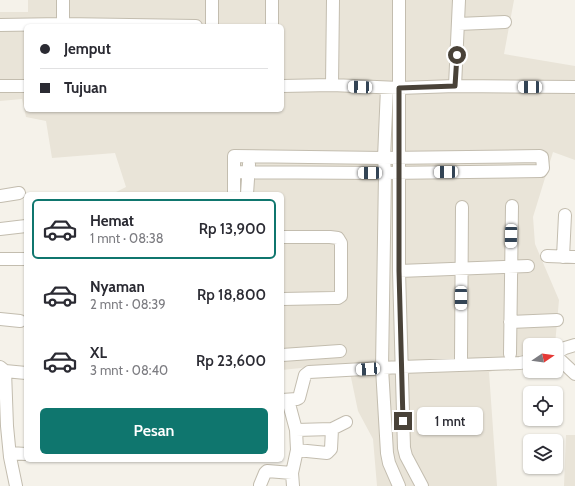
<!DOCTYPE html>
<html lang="id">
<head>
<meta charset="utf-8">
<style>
	:root { --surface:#fff; --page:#f2f2f3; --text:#2b2b33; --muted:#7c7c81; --line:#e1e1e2; --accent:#0f766e }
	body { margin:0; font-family:Cabin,sans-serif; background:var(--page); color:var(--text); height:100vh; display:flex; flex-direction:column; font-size:15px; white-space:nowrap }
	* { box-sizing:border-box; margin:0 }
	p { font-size:13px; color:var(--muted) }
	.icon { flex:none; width:22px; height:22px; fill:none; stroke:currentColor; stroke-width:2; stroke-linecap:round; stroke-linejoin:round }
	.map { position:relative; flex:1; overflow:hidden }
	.side { position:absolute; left:24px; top:192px; width:260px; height:270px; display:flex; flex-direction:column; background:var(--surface); border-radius:6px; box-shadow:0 1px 3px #0004 }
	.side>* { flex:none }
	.guide { position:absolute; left:24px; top:24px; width:260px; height:88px; border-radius:6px; box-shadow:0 1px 3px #0004; display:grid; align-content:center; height:88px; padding:0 16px; background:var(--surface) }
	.needle { width:26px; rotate:77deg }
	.tools { position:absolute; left:523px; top:338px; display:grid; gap:8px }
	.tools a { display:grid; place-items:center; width:40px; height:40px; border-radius:6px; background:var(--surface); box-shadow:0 1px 3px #0004; font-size:20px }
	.end { position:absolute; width:18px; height:18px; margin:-9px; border:5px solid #494238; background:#fff; box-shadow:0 0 0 2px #fff }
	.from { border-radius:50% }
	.bubble { position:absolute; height:28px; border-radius:6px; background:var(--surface); box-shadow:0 1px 3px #0004; font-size:13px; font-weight:600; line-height:28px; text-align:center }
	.car { position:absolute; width:12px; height:24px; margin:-12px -6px; border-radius:5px; box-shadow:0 0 3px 1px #0007; background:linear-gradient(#fff 24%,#345 0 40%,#fff 0 76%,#345 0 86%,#fff 0) }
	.guide b { display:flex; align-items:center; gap:14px; height:38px; font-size:15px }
	.guide b+b { border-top:1px solid var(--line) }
	.guide i { width:10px; height:10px; background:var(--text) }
	ul { padding:7px 0 0; list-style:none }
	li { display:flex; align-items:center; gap:12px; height:60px; margin:0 8px 6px; padding:0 8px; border:2px solid transparent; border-radius:6px }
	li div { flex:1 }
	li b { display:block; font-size:15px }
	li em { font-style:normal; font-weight:600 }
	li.current { border-color:var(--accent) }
	li>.icon { width:36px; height:36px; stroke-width:1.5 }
	.primary-button { display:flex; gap:8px; margin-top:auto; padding:8px 16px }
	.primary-button a { flex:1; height:46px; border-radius:6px; background:var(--accent); color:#fff; font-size:16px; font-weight:600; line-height:46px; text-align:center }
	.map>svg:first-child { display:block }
	.residential { fill:#e9e4d8; fill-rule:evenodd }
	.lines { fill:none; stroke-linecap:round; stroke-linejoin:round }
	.minor-casing { stroke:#c3bdaf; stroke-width:14 }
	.minor { stroke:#fff; stroke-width:12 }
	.route { stroke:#494238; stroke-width:5 }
</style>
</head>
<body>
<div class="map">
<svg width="575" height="486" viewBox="0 0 575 486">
	<rect width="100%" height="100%" fill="#f5f2ea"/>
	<path class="residential" d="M 28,0 L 514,0 L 504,54 L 575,66 L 575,160 L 553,152 L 533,217 L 535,244 L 559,300 L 555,345 L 530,345 L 530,360 L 489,372 L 497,486 L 377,486 L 373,439 L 358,411 L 348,363 L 282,370 L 282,194 L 112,194 L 126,187 L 115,153 L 52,158 L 46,121 L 26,117 L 22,99 L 0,101 L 0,12 L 28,12 ZM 26,26 L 282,26 L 282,110 L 26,110 Z
		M 566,435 L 575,435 L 575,486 L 564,486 Z"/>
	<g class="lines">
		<g class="minor-casing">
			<path id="minor" d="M 212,0 L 212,26
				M 399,0 L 399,271 L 404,448 L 406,456 L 422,486
				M 458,24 L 505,22
				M 0,25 L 63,24 L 196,26
				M 63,26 L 63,0
				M 272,26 L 272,0
				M 332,85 L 333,0
				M 0,86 L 26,86
				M 282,86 L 332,85 L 399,88 L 455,86 L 575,87
				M 455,86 L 459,0
				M 387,88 L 384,158 L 385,173 L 382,368 L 387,453 L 389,463 L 399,486
				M 234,194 L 234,156 L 384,158 L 540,156 L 542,157 L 543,168 L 541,171 L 385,173 L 234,172
				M 247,194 L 249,164
				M 0,196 L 19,193
				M 0,229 L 26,226
				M 282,237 L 330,237 L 338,238 L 341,243 L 341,296 L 338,298 L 334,298 L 282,299
				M 547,256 L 575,257
				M 563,257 L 565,215
				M 0,259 L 26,259
				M 399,271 L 528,266
				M 0,319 L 20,321
				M 510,322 L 557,320
				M 556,353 L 565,348 L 575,345
				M 510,354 L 512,206
				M 282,355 L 340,351
				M 556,356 L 575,374
				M 461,359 L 462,207
				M 0,367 L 5,371 L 26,373
				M 5,371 L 7,426 L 10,457 L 16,486
				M 282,400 L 297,399 L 299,398 L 305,375 L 309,372 L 401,367 L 520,363 L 530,361
				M 288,400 L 296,430 L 297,450 L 292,473 L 293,486
				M 296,430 L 332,429
				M 297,450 L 327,453 L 331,449 L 332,429 L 346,422
				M 10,453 L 26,454
				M 260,485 L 265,473 L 267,471 L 292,473"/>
		</g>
		<use href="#minor" class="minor"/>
	</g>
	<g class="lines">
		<path class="route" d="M 403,421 L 399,271 L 399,88 L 455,86 L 457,55"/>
	</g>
</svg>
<div class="tools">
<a><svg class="needle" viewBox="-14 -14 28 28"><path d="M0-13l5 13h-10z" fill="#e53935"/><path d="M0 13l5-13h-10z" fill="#7c7c81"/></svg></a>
<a><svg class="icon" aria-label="locate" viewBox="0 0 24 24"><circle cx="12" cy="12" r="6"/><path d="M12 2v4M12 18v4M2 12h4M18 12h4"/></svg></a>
<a><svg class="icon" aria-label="layers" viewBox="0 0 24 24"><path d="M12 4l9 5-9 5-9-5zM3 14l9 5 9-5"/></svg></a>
</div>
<i class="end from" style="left:457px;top:55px"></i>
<i class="end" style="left:403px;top:421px"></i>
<div class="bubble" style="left:417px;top:407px;width:66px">1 mnt</div>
<i class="car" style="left:360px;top:87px;rotate:272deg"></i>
<i class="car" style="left:530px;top:87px;rotate:271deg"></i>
<i class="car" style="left:446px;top:172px;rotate:269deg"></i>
<i class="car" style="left:370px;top:173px;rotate:270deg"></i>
<i class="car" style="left:511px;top:236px;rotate:181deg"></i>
<i class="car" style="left:461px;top:298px;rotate:180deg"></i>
<i class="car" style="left:368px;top:369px;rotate:266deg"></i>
<div class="guide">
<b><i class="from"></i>Jemput</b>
<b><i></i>Tujuan</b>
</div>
<section class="side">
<ul>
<li class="current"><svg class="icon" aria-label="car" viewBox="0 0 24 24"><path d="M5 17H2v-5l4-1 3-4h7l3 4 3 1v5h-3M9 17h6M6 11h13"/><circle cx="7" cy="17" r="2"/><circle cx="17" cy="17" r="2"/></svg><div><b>Hemat</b><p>1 mnt · 08:38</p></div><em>Rp 13,900</em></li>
<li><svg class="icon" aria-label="car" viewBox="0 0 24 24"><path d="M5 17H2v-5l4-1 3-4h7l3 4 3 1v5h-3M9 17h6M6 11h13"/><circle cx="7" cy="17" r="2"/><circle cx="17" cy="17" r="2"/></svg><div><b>Nyaman</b><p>2 mnt · 08:39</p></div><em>Rp 18,800</em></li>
<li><svg class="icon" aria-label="car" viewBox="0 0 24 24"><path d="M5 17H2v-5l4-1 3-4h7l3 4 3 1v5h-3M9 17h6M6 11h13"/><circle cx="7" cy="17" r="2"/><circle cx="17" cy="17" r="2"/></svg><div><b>XL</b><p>3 mnt · 08:40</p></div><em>Rp 23,600</em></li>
</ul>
<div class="primary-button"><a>Pesan</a></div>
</section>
</div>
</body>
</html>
